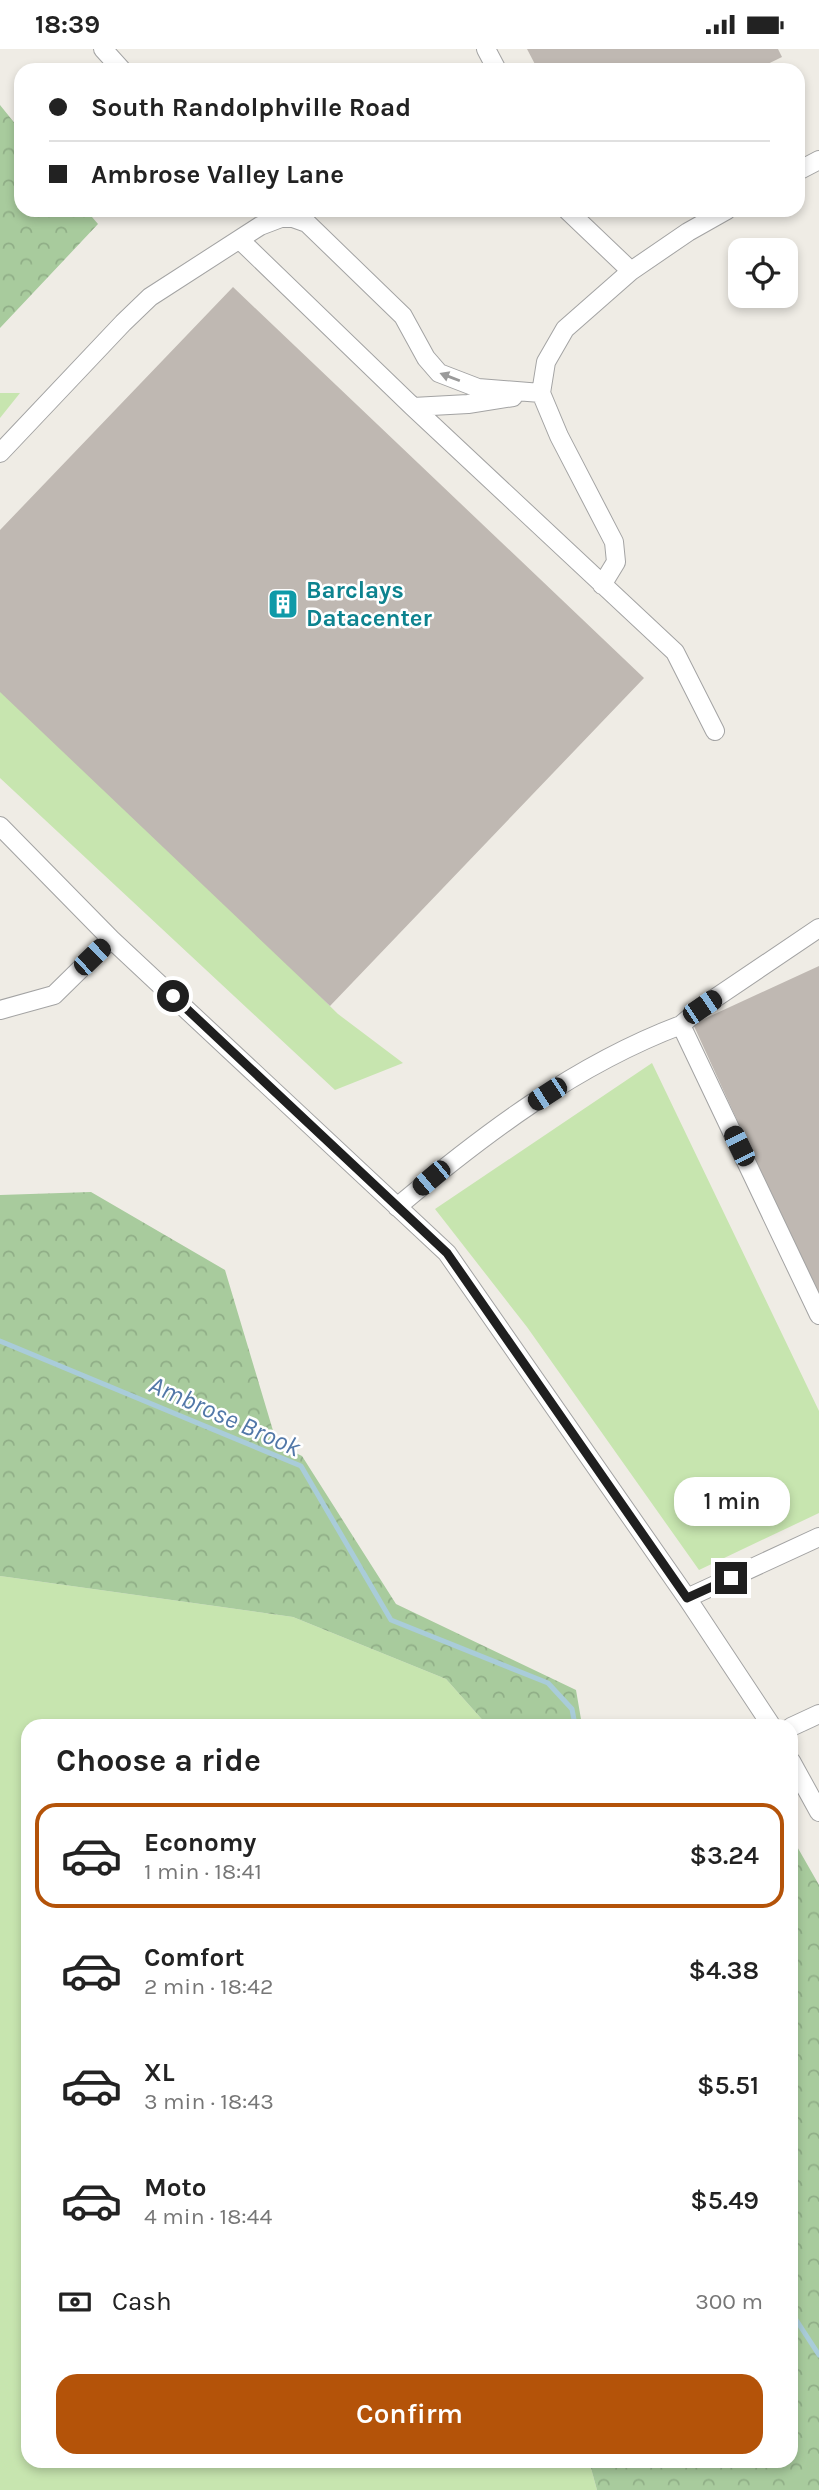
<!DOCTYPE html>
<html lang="en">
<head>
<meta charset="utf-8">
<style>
	:root { --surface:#fff; --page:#f6f6f6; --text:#222; --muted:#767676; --line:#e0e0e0; --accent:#b45309 }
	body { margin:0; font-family:Karla,sans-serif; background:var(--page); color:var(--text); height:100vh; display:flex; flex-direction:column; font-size:26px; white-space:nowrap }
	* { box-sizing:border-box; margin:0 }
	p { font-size:23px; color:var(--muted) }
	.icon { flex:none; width:38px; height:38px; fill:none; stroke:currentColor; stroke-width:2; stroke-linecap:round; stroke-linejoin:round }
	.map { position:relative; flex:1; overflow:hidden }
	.drawer { position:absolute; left:21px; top:1670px; width:777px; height:749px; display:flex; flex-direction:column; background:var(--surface); border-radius:21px; box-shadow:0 4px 10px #0003 }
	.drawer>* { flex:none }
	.banner { position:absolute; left:14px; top:14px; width:791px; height:154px; border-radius:21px; box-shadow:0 4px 10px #0003; display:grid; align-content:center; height:154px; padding:0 35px; background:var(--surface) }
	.tools { position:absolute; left:728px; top:189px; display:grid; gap:14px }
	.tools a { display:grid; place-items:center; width:70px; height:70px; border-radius:14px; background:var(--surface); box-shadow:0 4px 10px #0003; font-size:35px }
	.end { position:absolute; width:32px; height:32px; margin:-16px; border:9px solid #1f1f1f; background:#fff; box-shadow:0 0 0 4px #fff }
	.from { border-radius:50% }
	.bubble { position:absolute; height:49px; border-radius:21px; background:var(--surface); box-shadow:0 4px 10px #0003; font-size:23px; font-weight:600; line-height:49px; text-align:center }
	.car { position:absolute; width:21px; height:42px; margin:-21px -10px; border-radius:9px; box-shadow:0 0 5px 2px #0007; background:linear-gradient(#222 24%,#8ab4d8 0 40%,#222 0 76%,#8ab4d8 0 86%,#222 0) }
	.banner b { display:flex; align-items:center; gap:24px; height:66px; font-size:26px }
	.banner b+b { border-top:2px solid var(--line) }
	.banner i { width:18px; height:18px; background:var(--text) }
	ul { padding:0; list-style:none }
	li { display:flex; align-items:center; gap:21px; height:105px; margin:0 14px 10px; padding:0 21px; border:4px solid transparent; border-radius:21px }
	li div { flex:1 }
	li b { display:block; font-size:26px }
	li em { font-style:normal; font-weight:600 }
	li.on { border-color:var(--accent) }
	li>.icon { width:63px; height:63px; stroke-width:1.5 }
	h2 { padding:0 35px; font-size:32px; line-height:84px }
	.pay { display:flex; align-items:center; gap:18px; height:77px; padding:0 35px; font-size:26px }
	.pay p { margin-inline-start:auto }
	.primary-button { display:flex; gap:14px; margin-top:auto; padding:14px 35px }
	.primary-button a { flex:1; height:80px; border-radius:21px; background:var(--accent); color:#fff; font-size:28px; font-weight:600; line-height:80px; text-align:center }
	.status { display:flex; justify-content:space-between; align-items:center; height:49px; padding:0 35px; background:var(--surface); direction:ltr }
	.status svg { height:19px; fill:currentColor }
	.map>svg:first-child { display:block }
	.grass { fill:#c7e5af }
	.forest { fill:url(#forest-crowns) }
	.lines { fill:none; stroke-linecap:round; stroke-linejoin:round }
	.stream { stroke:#a9ccd9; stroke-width:5 }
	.building { fill:#bfb8b2 }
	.minor-casing { stroke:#a3a3a3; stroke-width:20 }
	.minor { stroke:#fff; stroke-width:18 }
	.oneway { fill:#9a9a9a }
	.route { stroke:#1f1f1f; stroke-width:9 }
	.labels { text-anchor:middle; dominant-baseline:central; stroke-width:5; stroke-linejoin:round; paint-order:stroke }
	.culture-label { font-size:24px; font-weight:bold; fill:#0d838f; stroke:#fff; text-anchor:start }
	.water-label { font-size:26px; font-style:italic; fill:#5278a8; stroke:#fff }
</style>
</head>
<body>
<div class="status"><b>18:39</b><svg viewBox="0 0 49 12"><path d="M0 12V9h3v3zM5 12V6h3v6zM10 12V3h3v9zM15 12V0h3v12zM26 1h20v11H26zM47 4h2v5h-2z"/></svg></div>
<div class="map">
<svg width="819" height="2441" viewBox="0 0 819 2441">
	<defs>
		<pattern id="forest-crowns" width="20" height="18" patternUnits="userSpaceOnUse" patternTransform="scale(1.75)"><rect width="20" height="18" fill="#a8cb9d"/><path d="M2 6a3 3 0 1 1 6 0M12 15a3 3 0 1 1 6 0" fill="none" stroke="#90ae87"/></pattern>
	</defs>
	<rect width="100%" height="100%" fill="#efece5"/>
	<path class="grass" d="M 0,344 L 20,344 L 0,369 Z
		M 0,632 L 338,965 L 403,1014 L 335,1041 L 0,729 Z
		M 652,1014 L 819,1362 L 819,1464 L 699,1521 L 527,1278 L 435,1160 Z
		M 0,1527 L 293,1568 L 446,1630 L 487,1676 L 28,1676 L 28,2412 L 589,2412 L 597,2441 L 0,2441 Z"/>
	<path class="forest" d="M 0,56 L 21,82 L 21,161 L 86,161 L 98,175 L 0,279 Z
		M 91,1143 L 225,1221 L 277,1395 L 302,1407 L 396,1555 L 576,1641 L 582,1676 L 487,1676 L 446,1630 L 293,1568 L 0,1527 L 0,1146 Z
		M 791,1787 L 819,1836 L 819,2441 L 597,2441 L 589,2412 L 791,2412 Z"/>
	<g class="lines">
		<path class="stream" d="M 0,1292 L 301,1417 L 391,1571 L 548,1634 L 572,1660 L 575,1676
			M 791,2263 L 819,2306"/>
	</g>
	<path class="building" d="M 527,0 L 778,0 L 782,8 L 755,21 L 538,21 Z
		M 233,238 L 644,629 L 330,957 L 0,643 L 0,481 Z
		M 819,917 L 819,1250 L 693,975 Z"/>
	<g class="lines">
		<g class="minor-casing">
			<path id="minor" d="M 103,0 L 122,21
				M 486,0 L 497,21
				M 798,122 L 819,111
				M 567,161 L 631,222
				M 240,191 L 413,358 L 675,603 L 715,682
				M 541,344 L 546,313 L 565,280 L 631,222 L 688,183 L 727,161
				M 541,344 L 559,387 L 614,493 L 616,513 L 602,536
				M 413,358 L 468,355 L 513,348
				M 0,404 L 123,274 L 150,248 L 260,177 L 281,169 L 293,169 L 307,174 L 403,267 L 426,309 L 439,324 L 478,339 L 541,344
				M 0,777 L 111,890 L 447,1204 L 687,1549 L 771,1676
				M 819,879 L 702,958 L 681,976 L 819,1266
				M 0,961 L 54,946 L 111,890
				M 397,1158 C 484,1085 575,1016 681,976
				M 687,1549 L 819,1488
				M 791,1678 L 819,1665
				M 791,1712 L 819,1763"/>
		</g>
		<use href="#minor" class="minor"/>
	</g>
	<defs><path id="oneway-solid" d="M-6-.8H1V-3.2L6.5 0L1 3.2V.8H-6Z" transform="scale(1.75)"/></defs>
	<use class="oneway" href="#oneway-solid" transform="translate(450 328) rotate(-159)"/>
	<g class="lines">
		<path class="route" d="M 173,947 L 447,1204 L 687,1549 L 731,1529"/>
	</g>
	<defs>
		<g id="building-square" transform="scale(1.575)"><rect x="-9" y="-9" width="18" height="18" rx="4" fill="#0f9aa8" stroke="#fff"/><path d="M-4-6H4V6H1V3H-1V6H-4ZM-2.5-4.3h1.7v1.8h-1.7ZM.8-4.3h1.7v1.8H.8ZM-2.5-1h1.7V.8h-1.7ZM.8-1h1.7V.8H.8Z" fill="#fff"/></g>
	</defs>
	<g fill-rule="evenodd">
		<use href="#building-square" x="283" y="555"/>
	</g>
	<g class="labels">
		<g class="culture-label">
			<text x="306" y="541">Barclays<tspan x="306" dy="28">Datacenter</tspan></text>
		</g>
		<g class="water-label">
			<text transform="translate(225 1367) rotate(24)">Ambrose Brook</text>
		</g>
	</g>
</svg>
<div class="tools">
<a><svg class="icon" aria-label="locate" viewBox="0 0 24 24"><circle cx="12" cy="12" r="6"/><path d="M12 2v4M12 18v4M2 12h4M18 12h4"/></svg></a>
</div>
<i class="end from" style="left:173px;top:947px"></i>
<i class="end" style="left:731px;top:1529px"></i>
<div class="bubble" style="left:674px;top:1428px;width:116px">1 min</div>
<i class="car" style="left:92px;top:908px;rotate:46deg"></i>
<i class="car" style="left:702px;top:958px;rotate:56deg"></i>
<i class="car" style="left:547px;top:1045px;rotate:237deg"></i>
<i class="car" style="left:739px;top:1097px;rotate:334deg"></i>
<i class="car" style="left:431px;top:1129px;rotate:230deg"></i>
<div class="banner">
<b><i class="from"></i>South Randolphville Road</b>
<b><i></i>Ambrose Valley Lane</b>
</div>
<section class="drawer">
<h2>Choose a ride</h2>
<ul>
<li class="on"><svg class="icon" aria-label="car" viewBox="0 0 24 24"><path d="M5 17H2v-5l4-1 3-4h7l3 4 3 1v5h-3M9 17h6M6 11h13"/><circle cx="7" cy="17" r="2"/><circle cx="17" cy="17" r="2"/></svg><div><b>Economy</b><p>1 min · 18:41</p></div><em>$3.24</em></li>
<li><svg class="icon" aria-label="car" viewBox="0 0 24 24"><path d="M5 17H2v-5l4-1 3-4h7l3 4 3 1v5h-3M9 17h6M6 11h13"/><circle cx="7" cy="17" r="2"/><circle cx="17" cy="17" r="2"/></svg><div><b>Comfort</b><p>2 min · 18:42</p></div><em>$4.38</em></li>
<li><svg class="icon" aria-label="car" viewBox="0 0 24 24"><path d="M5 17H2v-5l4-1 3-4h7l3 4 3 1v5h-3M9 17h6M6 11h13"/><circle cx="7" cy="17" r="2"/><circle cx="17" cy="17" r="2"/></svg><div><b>XL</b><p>3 min · 18:43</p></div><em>$5.51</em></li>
<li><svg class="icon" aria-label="car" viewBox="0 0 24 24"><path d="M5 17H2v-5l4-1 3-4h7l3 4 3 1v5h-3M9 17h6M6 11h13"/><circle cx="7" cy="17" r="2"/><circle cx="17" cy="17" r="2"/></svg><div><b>Moto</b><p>4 min · 18:44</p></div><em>$5.49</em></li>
</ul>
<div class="pay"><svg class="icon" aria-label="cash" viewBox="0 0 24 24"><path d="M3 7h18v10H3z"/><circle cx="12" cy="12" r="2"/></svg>Cash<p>300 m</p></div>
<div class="primary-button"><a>Confirm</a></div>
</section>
</div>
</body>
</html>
